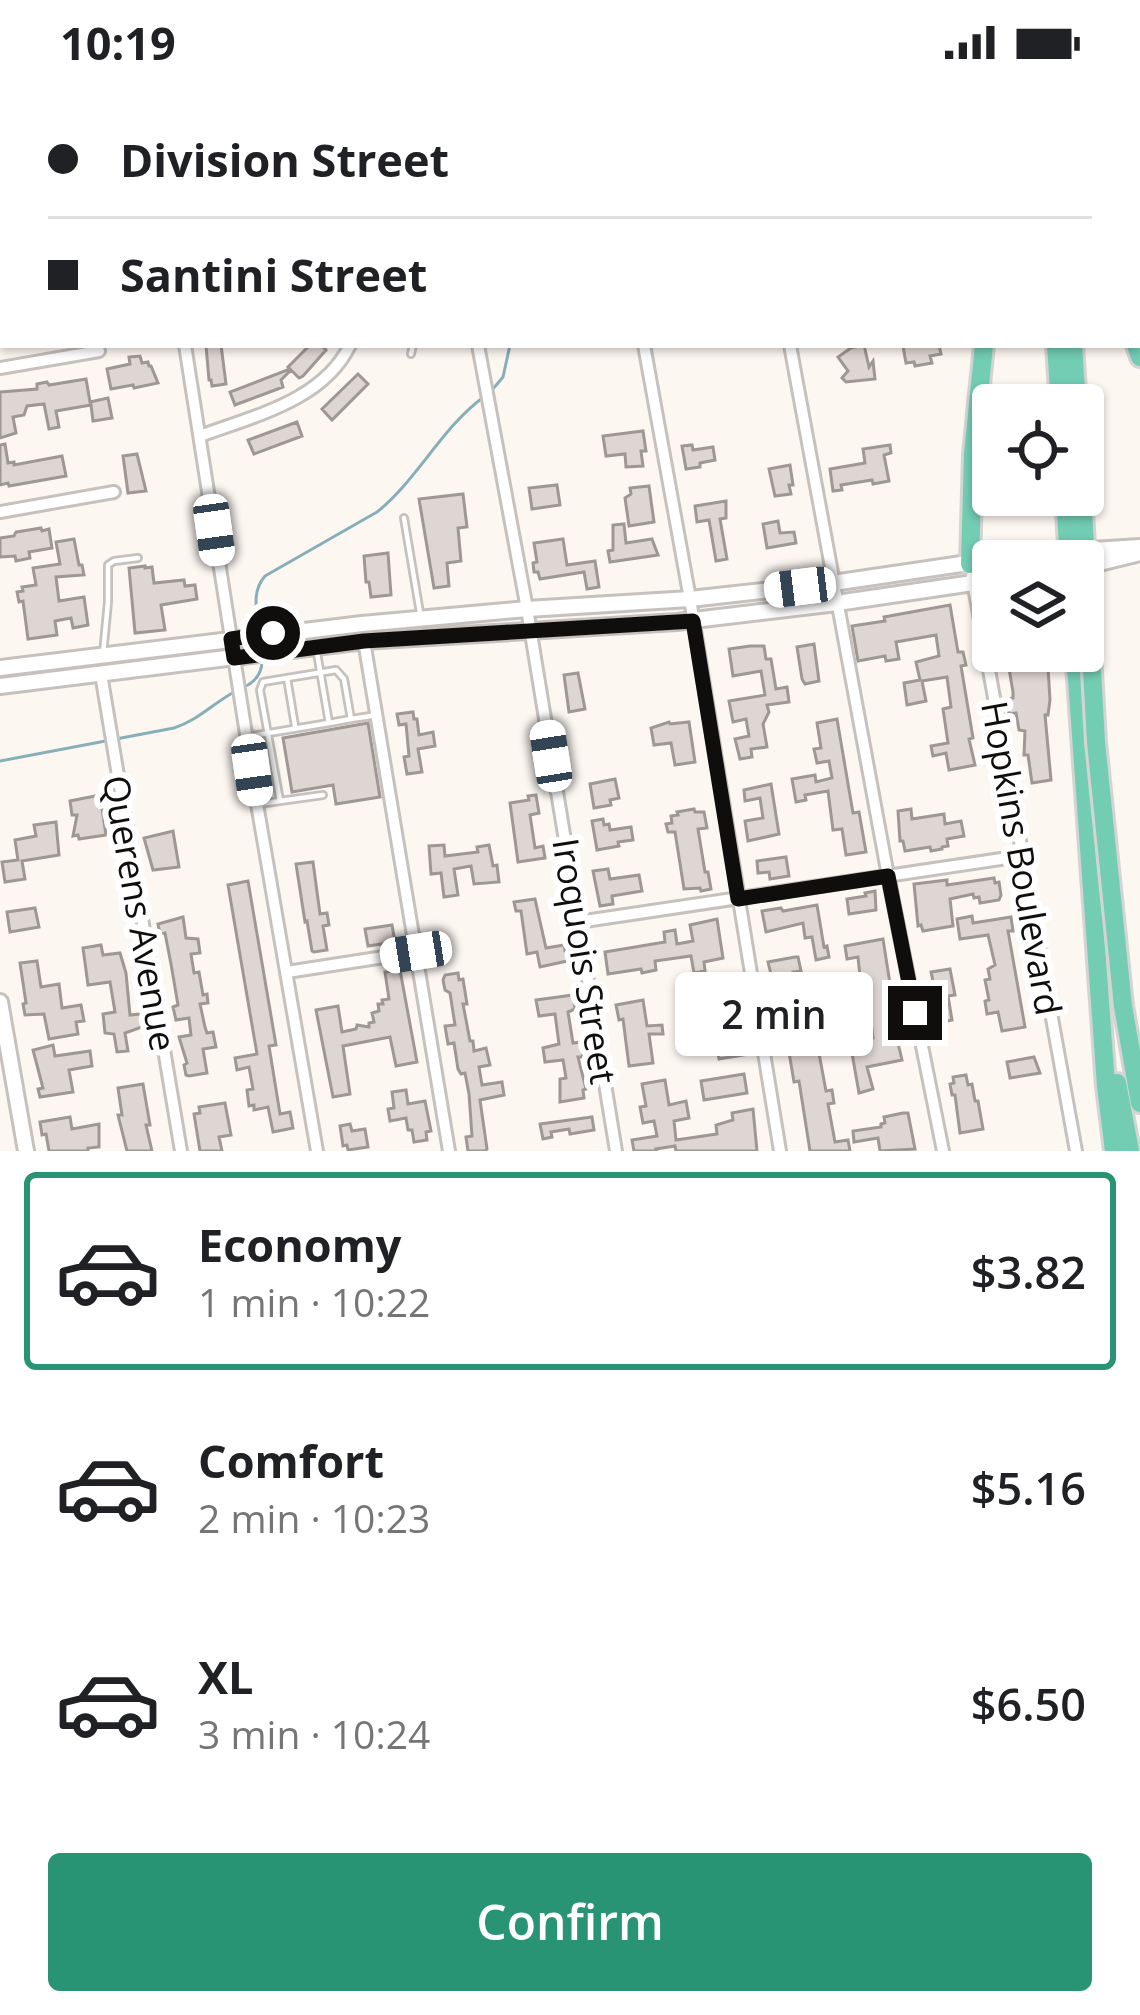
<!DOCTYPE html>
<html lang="en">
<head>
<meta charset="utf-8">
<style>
	:root { --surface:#fff; --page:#f6f6f6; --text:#202124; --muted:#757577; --line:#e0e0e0; --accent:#299473 }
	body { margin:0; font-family:"Open Sans",sans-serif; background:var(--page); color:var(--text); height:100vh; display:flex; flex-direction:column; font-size:45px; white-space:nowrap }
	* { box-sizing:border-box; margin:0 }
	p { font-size:39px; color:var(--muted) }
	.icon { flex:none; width:66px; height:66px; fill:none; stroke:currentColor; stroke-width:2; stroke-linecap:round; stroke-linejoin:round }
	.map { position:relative; height:1067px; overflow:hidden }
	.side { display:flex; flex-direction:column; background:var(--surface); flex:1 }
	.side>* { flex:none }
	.top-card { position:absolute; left:0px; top:0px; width:1140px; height:264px; box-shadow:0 3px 9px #0004; display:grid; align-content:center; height:264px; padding:0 48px; background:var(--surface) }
	.buttons { position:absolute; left:972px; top:300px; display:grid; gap:24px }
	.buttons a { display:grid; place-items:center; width:132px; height:132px; border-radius:12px; background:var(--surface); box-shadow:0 3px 9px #0004; font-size:60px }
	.end { position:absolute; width:54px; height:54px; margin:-27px; border:15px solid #100e0c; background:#fff; box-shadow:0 0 0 6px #fff }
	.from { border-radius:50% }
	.bubble { position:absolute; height:84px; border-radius:12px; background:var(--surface); box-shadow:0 3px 9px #0004; font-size:39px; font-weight:600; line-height:84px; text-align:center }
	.car { position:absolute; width:36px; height:72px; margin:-36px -18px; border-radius:15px; box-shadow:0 0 9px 3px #0007; background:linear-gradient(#fff 24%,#345 0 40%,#fff 0 76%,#345 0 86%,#fff 0) }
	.top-card b { display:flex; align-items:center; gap:42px; height:114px; font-size:45px }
	.top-card b+b { border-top:3px solid var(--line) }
	.top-card i { width:30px; height:30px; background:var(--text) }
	ul { padding:21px 0 0; list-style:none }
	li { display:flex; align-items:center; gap:36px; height:198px; margin:0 24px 18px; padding:0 24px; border:6px solid transparent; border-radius:12px }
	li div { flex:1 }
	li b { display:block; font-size:45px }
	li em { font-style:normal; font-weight:600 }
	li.current { border-color:var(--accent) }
	li>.icon { width:108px; height:108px; stroke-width:1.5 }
	.cta { display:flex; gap:24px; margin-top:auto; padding:24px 48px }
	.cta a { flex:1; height:138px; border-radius:12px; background:var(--accent); color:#fff; font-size:48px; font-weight:600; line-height:138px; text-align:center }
	.status { display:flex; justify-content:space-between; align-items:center; height:84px; padding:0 60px; background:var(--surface); direction:ltr }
	.status svg { height:33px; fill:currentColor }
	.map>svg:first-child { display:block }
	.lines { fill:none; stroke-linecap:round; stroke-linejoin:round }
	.stream { stroke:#87afba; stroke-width:3 }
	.building { fill:#ded6d3; stroke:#9e9794; stroke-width:3 }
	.service-casing { stroke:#c7c1bd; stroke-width:10 }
	.minor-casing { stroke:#c7c1bd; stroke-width:16 }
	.secondary-casing { stroke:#c7c1bd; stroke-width:20 }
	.motorway-casing { stroke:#d4d4d3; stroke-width:24 }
	.service { stroke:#fff; stroke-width:4.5 }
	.minor { stroke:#fff; stroke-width:10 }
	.secondary { stroke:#fff; stroke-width:14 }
	.motorway { stroke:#72cdb3; stroke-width:18 }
	.motorway-bridge-casing { stroke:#d4d4d3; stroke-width:24; stroke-linecap:butt }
	.motorway-bridge { stroke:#72cdb3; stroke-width:18 }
	.route { stroke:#100e0c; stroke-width:15 }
	.labels { text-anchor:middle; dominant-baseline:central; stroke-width:12; stroke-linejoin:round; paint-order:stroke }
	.street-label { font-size:36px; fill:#100e0c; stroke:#fff }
</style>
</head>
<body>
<div class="status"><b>10:19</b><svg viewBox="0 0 49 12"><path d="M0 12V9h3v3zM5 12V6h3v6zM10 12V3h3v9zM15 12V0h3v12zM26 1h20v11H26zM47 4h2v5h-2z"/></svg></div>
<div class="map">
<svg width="1140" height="1067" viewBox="0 0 1140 1067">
	<rect width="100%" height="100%" fill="#fdf7f2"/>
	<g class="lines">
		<path class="stream" d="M 492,306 L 503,293 L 510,261
			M 259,545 C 257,527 251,508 265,492 L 377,428 C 418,395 442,343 485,312
			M 244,603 C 257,597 263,587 262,573
			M 0,677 L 174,644 C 199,636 213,619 236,607"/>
	</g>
	<path class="building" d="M 221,261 L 226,300 L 212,302 L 211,296 L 209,296 L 206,262 Z
		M 310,261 L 321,261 L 326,266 L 303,292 L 299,294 L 291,286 L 281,296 L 283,303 L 235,321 L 230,308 L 290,285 L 288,283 Z
		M 864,261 L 869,283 L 873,277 L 875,295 L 846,298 L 842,294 L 848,287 L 838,273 L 851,264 Z
		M 910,261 L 939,261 L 941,270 L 930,272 L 932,279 L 915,282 L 914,278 L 906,279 L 903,262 Z
		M 140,272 L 142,279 L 148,278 L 149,282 L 151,282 L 158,299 L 134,304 L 133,301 L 111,305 L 107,285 L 130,280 L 129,273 Z
		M 358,290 L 368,300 L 332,336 L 322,325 Z
		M 86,295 L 90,318 L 108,314 L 112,334 L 93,337 L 91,321 L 56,327 L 59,343 L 49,345 L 44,320 L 27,322 L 24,331 L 13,333 L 16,349 L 0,354 L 0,308 L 37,305 L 37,300 L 47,298 L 49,301 Z
		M 297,338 L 302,352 L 254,370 L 248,356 Z
		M 643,347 L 646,367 L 641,367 L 643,382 L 626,383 L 625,370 L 606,372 L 603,352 Z
		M 5,360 L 8,379 L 14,378 L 14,381 L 62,372 L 66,392 L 9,402 L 8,399 L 0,401 L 0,361 Z
		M 692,361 L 693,366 L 713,363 L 715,376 L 700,379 L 700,383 L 686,385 L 682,362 Z
		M 890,361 L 891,369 L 884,371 L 889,397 L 873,400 L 872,396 L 841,401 L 842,406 L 833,407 L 830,385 L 865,379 L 863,365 Z
		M 137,370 L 146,407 L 128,409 L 123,372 Z
		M 790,381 L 793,401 L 789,401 L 791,410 L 775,412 L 769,385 Z
		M 557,401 L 560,421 L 532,425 L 529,404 Z
		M 649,402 L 654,438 L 629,442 L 625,414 L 631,410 L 630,404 Z
		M 463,410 L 467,443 L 458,444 L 461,477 L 447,479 L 449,502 L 434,504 L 419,415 Z
		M 726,417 L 726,434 L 720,435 L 727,475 L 716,477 L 709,436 L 697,438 L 695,422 Z
		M 778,437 L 780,449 L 794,448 L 796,459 L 767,464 L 763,440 Z
		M 624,440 L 626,459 L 652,455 L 658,471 L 610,478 L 608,467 L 613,466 L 613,441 Z
		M 41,444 L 42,447 L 49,445 L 52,464 L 29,468 L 30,474 L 16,477 L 15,472 L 0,473 L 0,454 L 14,452 L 16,448 Z
		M 74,455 L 79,481 L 82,481 L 84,491 L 56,493 L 59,517 L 84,513 L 88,541 L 73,544 L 71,534 L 55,537 L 57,551 L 28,555 L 23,517 L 19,518 L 17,508 L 23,507 L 22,503 L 36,501 L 33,484 L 60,480 L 56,458 Z
		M 563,455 L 567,481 L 595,477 L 599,503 L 587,505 L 584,488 L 540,495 L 538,488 L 534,488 L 533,479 L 537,478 L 534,459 Z
		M 388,469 L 391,511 L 371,513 L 369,498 L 366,498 L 364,472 Z
		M 145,482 L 145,484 L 152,483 L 154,499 L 184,496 L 185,502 L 195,501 L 197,515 L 161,521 L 165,546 L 135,549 L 129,484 Z
		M 950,521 L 958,568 L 963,568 L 966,581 L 961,582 L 973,654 L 969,655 L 975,681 L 949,686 L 946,669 L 933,672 L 931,662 L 948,659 L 943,625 L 951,623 L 947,593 L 922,597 L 926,617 L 907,621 L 904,599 L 920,596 L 916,578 L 939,572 L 936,551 L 896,558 L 899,575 L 886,577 L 885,572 L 858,577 L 852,542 L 885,537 L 884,533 Z
		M 814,560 L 819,597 L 805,600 L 802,595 L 797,563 Z
		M 750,562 L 764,562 L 766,575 L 771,575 L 776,605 L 787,603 L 789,618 L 767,621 L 769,628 L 763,640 L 767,663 L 751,665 L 752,673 L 740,675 L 735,655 L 749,652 L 746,635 L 733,638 L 729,617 L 765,611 L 761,587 L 733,592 L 729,565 Z
		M 1006,567 L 1047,568 L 1050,616 L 1048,631 L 1045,631 L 1051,696 L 1032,699 L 1028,671 L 1024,671 L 1025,647 L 1019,646 L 1016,629 L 1009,630 L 1007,615 L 1013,614 L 1013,608 Z
		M 578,589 L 585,625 L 569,628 L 564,591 Z
		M 413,628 L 414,635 L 417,635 L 419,651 L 433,648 L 435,662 L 418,665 L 422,688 L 407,690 L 404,673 L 409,672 L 406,640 L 399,641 L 397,630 Z
		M 837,635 L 853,729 L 859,728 L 866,768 L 846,771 L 842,745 L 833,746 L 828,707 L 805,711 L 806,716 L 796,718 L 792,695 L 815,691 L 816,698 L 832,694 L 829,677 L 817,679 L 814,665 L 821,664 L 817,639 Z
		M 669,638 L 670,640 L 689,638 L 695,678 L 675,681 L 671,659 L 654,661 L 651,644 Z
		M 368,639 L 380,713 L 336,720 L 333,701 L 292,708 L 283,654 Z
		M 615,695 L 619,714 L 610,716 L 611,721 L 594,724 L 590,700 Z
		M 771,700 L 779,750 L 748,757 L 745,737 L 763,734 L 760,714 L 745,717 L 744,706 Z
		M 100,711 L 106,751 L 79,755 L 78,751 L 73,752 L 77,731 L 72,731 L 70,717 Z
		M 536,711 L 539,729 L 530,731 L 535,764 L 543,762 L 545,774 L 518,778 L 510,719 L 529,716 L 528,712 Z
		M 694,725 L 695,728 L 704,728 L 707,744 L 698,745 L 705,788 L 708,788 L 711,805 L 701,807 L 700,804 L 684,805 L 675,748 L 668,748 L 666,740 L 672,739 L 671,732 L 678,731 L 677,728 Z
		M 911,725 L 912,735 L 944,730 L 945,740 L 961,737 L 964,752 L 947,755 L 948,762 L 942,763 L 942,765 L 931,767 L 930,763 L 905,767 L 903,757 L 900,757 L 898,727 Z
		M 603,735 L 604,741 L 609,740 L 610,746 L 631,743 L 633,756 L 618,758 L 619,762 L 597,766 L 592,737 Z
		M 56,738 L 59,771 L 22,777 L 25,795 L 5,798 L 2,778 L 18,776 L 15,756 L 36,752 L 34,741 Z
		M 173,747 L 179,783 L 153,786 L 144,754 Z
		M 444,761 L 445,772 L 478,768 L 477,763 L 489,761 L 493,782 L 497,781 L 499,798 L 474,800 L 471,782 L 454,785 L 458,811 L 444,813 L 441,789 L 431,790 L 429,762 Z
		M 786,773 L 789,792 L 770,795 L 769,788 L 758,789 L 757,777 Z
		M 313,778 L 320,830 L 327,829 L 329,841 L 323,842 L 327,866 L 314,868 L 312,867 L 307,837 L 305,838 L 296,780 Z
		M 608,785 L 610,795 L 639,791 L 642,807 L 612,812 L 613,820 L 600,822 L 593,787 Z
		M 994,794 L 995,799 L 999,798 L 1001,811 L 999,816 L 980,819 L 979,813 L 974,814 L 973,810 L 950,815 L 953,842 L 923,847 L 921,841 L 918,842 L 914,800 L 947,796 L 947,801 Z
		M 248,797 L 276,961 L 269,962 L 280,1030 L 290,1028 L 293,1044 L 273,1048 L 268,1023 L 254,1026 L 254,1021 L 249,1022 L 247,1006 L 253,1005 L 249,983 L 237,986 L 235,974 L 257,970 L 228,801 Z
		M 875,807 L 876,826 L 849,830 L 847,815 L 866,812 L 865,809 Z
		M 535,815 L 546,864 L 564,861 L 567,877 L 540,883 L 537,868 L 527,870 L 521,827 L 516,827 L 514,818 Z
		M 817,821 L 824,863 L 827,862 L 829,873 L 816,876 L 812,853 L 805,854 L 803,839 L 766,848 L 762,827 L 781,824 L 783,827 Z
		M 35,824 L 39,843 L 10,848 L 7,828 Z
		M 972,832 L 973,839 L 1011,833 L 1013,847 L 1008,847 L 1025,943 L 1002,947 L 998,928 L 987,930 L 985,917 L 989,916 L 985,896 L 990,895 L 988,885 L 995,881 L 988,851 L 960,855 L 957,835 Z
		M 183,833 L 186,854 L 198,855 L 200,869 L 191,870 L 194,889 L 199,888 L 203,911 L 207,910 L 208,919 L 200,920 L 205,943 L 207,949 L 213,948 L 216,963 L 203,965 L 207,989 L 189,992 L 186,991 L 184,981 L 187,979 L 179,953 L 191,951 L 189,934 L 176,936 L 173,923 L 178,921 L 171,880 L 165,849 L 160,850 L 158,840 Z
		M 717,835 L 723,874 L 704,878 L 705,887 L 694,889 L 691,872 L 655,877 L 656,886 L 642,889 L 641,885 L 608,890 L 605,868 L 665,858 L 664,848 L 675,846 L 677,860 L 693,857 L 690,841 Z
		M 392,841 L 395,858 L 368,862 L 365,845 Z
		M 883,855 L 891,906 L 894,905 L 900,945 L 895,946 L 902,976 L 867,983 L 873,1005 L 859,1009 L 850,958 L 873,954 L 870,930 L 864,931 L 858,873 L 847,875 L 845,862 Z
		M 101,861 L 103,871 L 120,869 L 126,889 L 130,931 L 140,930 L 142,943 L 125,949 L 128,967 L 117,968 L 114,950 L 105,949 L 103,930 L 115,928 L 110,898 L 88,901 L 83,864 Z
		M 795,873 L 798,873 L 801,887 L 793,888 L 795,923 L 810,920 L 815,947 L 819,946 L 820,954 L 826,954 L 827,963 L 818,964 L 826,1007 L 832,1006 L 834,1019 L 828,1020 L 835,1058 L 848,1056 L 850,1067 L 810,1067 L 799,997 L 794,998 L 780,915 L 777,915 L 768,878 Z
		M 37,877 L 41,903 L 59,900 L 62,924 L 81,921 L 84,937 L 76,938 L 78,950 L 49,955 L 44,930 L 25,931 L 23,920 L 26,919 L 20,879 Z
		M 950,885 L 955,911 L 948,912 L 952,936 L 937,939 L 934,922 L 938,921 L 931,888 Z
		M 400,886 L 417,978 L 396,982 L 390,953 L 343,962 L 350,1010 L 333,1013 L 316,926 L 338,922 L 342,948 L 356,945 L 357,941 L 369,943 L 369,939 L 374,938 L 372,929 L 379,927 L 378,920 L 383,920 L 382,916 L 389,915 L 385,888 Z
		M 458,889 L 459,896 L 463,895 L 467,920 L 463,920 L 470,957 L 473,957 L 474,967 L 486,964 L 490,981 L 479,983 L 482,1001 L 502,998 L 504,1011 L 480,1016 L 487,1065 L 485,1067 L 468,1067 L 466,1053 L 472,1052 L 469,1010 L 465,989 L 461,990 L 458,985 L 454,959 L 448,960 L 445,942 L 455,941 L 450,909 L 445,906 L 443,896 L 445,891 Z
		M 733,906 L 735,918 L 720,921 L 721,925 L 700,928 L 698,918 L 701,918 L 702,911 Z
		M 573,911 L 575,925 L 568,928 L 573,959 L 581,958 L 583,973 L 578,973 L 586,1005 L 583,1006 L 584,1014 L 560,1018 L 560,995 L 566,994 L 563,976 L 545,978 L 543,964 L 559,960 L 555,930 L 539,932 L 536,916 Z
		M 643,916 L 647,942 L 662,941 L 663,950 L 649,950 L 653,979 L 629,982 L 623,935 L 619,936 L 616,921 Z
		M 726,951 L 727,958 L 740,956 L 743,971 L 719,975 L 715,953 Z
		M 53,961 L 55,972 L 90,967 L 92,982 L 69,986 L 73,1008 L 40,1013 L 38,1005 L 43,1004 L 33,966 Z
		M 1034,973 L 1040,989 L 1010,994 L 1007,978 Z
		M 744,990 L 747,1009 L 704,1016 L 701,997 Z
		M 966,991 L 968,1001 L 972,1000 L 975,1017 L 978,1017 L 983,1045 L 960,1049 L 955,1011 L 952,1011 L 950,1000 L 954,999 L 953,993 Z
		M 665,996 L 669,1021 L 686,1017 L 689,1034 L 674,1037 L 676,1056 L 717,1050 L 716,1041 L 733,1036 L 732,1029 L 753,1025 L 757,1067 L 676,1067 L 675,1062 L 656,1065 L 657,1067 L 634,1067 L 632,1056 L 657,1052 L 654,1037 L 643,1039 L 640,1023 L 646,1022 L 642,1000 Z
		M 143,1000 L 150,1041 L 146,1041 L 152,1067 L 127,1067 L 118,1031 L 122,1031 L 118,1004 Z
		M 406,1006 L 408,1020 L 425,1017 L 431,1047 L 426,1048 L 427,1056 L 414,1058 L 412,1046 L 408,1046 L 406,1034 L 390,1037 L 388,1025 L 394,1024 L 392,1008 Z
		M 225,1019 L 231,1051 L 219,1053 L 222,1067 L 200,1067 L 194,1030 L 200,1029 L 199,1023 Z
		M 903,1029 L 908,1029 L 915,1065 L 880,1067 L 878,1054 L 854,1058 L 853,1047 L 881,1043 L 881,1040 L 885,1039 L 884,1033 Z
		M 70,1033 L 72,1045 L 99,1040 L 99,1063 L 88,1064 L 88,1067 L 49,1067 L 46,1050 L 42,1051 L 40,1038 Z
		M 592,1033 L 594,1046 L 570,1050 L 569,1045 L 551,1048 L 552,1053 L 543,1055 L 540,1040 Z
		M 350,1040 L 352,1047 L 365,1045 L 368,1063 L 348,1066 L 347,1061 L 343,1062 L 340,1042 Z"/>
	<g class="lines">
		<g class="service-casing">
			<path id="service" d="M 357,0 L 359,3
				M 411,270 L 413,261
				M 404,434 L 420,529
				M 103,570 L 108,518 L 108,481 L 114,477 L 138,474
				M 287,594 L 295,642
				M 329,639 L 351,635
				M 251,652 L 329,639 L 317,569
				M 280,717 L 323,711
				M 260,720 L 280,717 L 260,606 L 263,598 L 336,586 L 344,595 L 351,635 L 377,631"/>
		</g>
		<g class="minor-casing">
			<path id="minor" d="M 141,0 L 142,3
				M 438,0 L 438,3
				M 919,0 L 920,3
				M 533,3 L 541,0
				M 1137,51 L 1140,50
				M 1137,123 L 1140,141
				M 0,141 L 3,140
				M 185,261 L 257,720 L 317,1067
				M 478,261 L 527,525 L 616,1067
				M 644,261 L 690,515 L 780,1067
				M 790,261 L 888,792 L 943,1067
				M 0,284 L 99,267
				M 200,352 C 253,332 323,317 350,261
				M 0,428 L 114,408
				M 972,492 L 1076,1067
				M 364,557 L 449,1067
				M 101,590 L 181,1067
				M 578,838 L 1021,772
				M 287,888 L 416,868"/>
		</g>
		<g class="secondary-casing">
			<path id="secondary" d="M 1083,483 L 1140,469
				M 0,584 L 362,540 L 527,525 L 690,515 L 833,499 L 1029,470 L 1140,463
				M 0,602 L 364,557 L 677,538 L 837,519 L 993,496
				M 0,918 L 26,1067"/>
		</g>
		<g class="motorway-casing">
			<path id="motorway" d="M 1040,0 L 1040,3
				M 1058,0 L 1058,3
				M 1085,0 L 1086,3
				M 1005,3 L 1006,0
				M 1056,261 L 1060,321
				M 1073,261 L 1077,321
				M 1136,261 L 1140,273
				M 1065,411 L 1067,445
				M 1082,411 L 1084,444
				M 970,480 L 973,370 L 984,261
				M 1075,567 L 1106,1002 L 1114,1067
				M 1123,922 L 1140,1019
				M 1117,999 L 1130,1067"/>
		</g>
		<use href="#service" class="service"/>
		<use href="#minor" class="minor"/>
		<use href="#secondary" class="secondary"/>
		<use href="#motorway" class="motorway"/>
		<g class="motorway-bridge-casing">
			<path id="motorway-bridge" d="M 1084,444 L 1096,658 L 1123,922
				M 1067,445 L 1069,477"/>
		</g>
		<use href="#motorway-bridge" class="motorway-bridge"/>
	</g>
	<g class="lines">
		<path class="route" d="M 273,549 L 231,555 L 234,574 L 364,557 L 693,537 L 738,815 L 888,792 L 915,929"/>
	</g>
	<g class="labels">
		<g class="street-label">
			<text transform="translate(1022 774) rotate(80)">Hopkins Boulevard</text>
			<text transform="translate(140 829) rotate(80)">Querens Avenue</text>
			<text transform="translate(585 877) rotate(81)">Iroquois Street</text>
		</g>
	</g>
</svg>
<div class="buttons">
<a><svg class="icon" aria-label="locate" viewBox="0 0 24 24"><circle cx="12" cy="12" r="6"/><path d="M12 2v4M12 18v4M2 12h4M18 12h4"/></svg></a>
<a><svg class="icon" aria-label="layers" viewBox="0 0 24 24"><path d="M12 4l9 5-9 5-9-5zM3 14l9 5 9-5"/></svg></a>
</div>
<i class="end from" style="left:273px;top:549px"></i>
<i class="end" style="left:915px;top:929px"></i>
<div class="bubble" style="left:675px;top:888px;width:198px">2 min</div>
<i class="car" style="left:214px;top:446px;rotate:172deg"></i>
<i class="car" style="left:800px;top:503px;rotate:263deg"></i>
<i class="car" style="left:551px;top:672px;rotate:351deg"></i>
<i class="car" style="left:252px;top:686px;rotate:172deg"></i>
<i class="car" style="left:416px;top:868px;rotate:261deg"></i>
<div class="top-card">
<b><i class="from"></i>Division Street</b>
<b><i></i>Santini Street</b>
</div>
</div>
<section class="side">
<ul>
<li class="current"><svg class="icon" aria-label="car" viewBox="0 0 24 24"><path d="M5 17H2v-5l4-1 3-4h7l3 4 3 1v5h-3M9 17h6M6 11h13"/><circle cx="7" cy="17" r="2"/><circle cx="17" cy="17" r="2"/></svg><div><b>Economy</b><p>1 min · 10:22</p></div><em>$3.82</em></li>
<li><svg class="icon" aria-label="car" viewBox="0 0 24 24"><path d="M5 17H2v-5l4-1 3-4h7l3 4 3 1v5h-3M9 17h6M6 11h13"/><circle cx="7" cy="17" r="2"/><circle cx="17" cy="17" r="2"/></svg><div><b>Comfort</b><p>2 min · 10:23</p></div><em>$5.16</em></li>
<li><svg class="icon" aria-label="car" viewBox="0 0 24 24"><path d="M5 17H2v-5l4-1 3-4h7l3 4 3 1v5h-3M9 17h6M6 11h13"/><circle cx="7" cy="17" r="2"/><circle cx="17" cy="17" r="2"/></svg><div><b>XL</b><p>3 min · 10:24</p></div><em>$6.50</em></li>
</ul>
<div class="cta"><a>Confirm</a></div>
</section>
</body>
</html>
